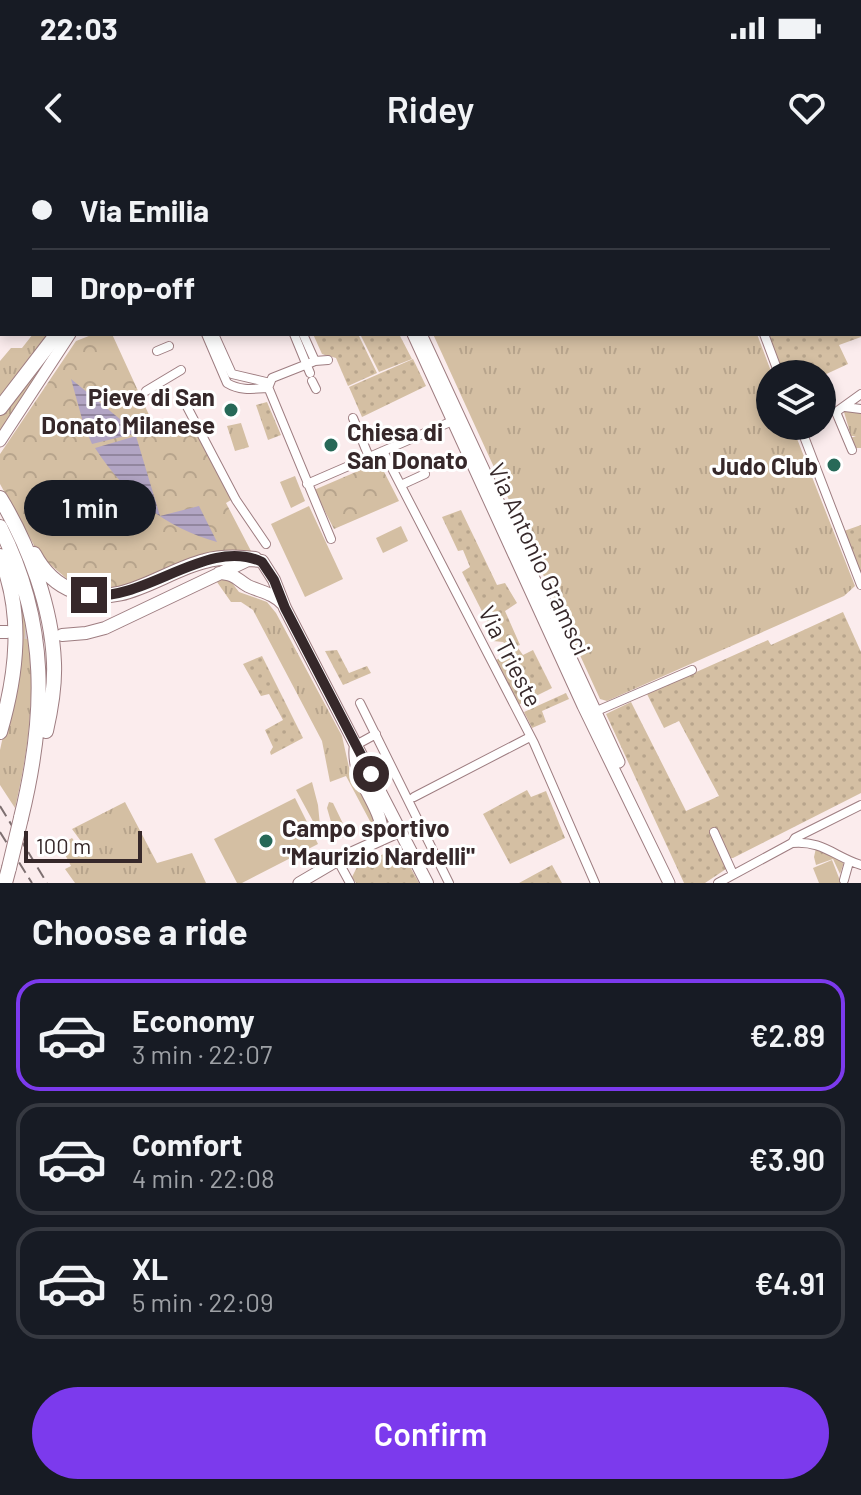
<!DOCTYPE html>
<html lang="en">
<head>
<meta charset="utf-8">
<style>
	:root { --surface:#171b24; --page:#20242c; --text:#f1f3f6; --muted:#9ea1a6; --line:#363941; --accent:#7c3aed }
	body { margin:0; font-family:Barlow,sans-serif; background:var(--page); color:var(--text); height:100vh; display:flex; flex-direction:column; font-size:30px; white-space:nowrap }
	* { box-sizing:border-box; margin:0 }
	p { font-size:26px; color:var(--muted) }
	.icon { flex:none; width:44px; height:44px; fill:none; stroke:currentColor; stroke-width:2; stroke-linecap:round; stroke-linejoin:round }
	.map { position:relative; height:723px; overflow:hidden }
	.details { display:flex; flex-direction:column; background:var(--surface); flex:1 }
	.details>* { flex:none }
	.banner { position:absolute; left:0px; top:0px; width:862px; height:176px; box-shadow:0 4px 12px #0003; display:grid; align-content:center; height:176px; padding:0 32px; background:var(--surface) }
	.fabs { position:absolute; left:756px; top:200px; display:grid; gap:16px }
	.fabs a { display:grid; place-items:center; width:80px; height:80px; border-radius:50%; background:var(--surface); box-shadow:0 4px 12px #0003; font-size:40px }
	.scale { position:absolute; left:24px; bottom:20px; width:118px; box-sizing:border-box; padding-left:8px; border:4px solid #36282a; border-top:0; font-size:22px; line-height:28px; white-space:nowrap; color:#36282a; -webkit-text-stroke:6px #fff; paint-order:stroke }
	.end { position:absolute; width:36px; height:36px; margin:-18px; border:10px solid #36282a; background:#fff; box-shadow:0 0 0 4px #fff }
	.from { border-radius:50% }
	.bubble { position:absolute; height:56px; border-radius:28px; background:var(--surface); box-shadow:0 4px 12px #0003; font-size:26px; font-weight:600; line-height:56px; text-align:center }
	.banner b { display:flex; align-items:center; gap:28px; height:76px; font-size:30px }
	.banner b+b { border-top:2px solid var(--line) }
	.banner i { width:20px; height:20px; background:var(--text) }
	ul { padding:0; list-style:none }
	li { display:flex; align-items:center; gap:24px; height:112px; margin:0 16px 12px; padding:0 16px; border:4px solid var(--line); border-radius:24px }
	li div { flex:1 }
	li b { display:block; font-size:30px }
	li em { font-style:normal; font-weight:600 }
	li.active { border-color:var(--accent) }
	li>.icon { width:72px; height:72px; stroke-width:1.5 }
	h2 { padding:0 32px; font-size:36px; line-height:96px }
	.primary-button { display:flex; gap:16px; margin-top:auto; padding:16px 32px }
	.primary-button a { flex:1; height:92px; border-radius:48px; background:var(--accent); color:#fff; font-size:32px; font-weight:600; line-height:92px; text-align:center }
	.status { display:flex; justify-content:space-between; align-items:center; height:56px; padding:0 40px; background:var(--surface); direction:ltr }
	.status svg { height:22px; fill:currentColor }
	header { display:flex; justify-content:space-between; align-items:center; height:104px; padding:0 32px; background:var(--surface); font-size:36px; font-weight:600 }
	.map>svg:first-child { display:block }
	.grass { fill:url(#grass-tufts) }
	.park { fill:url(#park-crowns) }
	.garden { fill:url(#garden-dots) }
	.pitch { fill:#d4bfa3 }
	.water { fill:url(#water-rules) }
	.lines { fill:none; stroke-linecap:round; stroke-linejoin:round }
	.primary-tunnel { stroke:#d4c5c6; stroke-width:12; stroke-dasharray:12 6; stroke-linecap:butt }
	.street-casing { stroke:#9e7d81; stroke-width:10 }
	.secondary-casing { stroke:#9e7d81; stroke-width:13 }
	.primary-casing { stroke:#9e7d81; stroke-width:14 }
	.highway-casing { stroke:#9e7d81; stroke-width:16 }
	.street { stroke:#fff; stroke-width:8 }
	.secondary { stroke:#fff; stroke-width:11 }
	.primary { stroke:#fff; stroke-width:12 }
	.highway { stroke:#fff; stroke-width:14 }
	.rail { stroke:#7d6f70; stroke-width:2; stroke-dasharray:12 6; stroke-linecap:butt }
	.highway-bridge-casing { stroke:#9e7d81; stroke-width:16; stroke-linecap:butt }
	.highway-bridge { stroke:#fff; stroke-width:14 }
	.route { stroke:#36282a; stroke-width:10 }
	.poi-dot { fill:#276958; stroke:#fff; stroke-width:3 }
	.labels { text-anchor:middle; dominant-baseline:central; stroke-width:6; stroke-linejoin:round; paint-order:stroke }
	.poi-label { font-size:24px; font-weight:bold; fill:#36282a; stroke:#fff; text-anchor:end }
	.street-label { font-size:24px; fill:#36282a; stroke:#fff }
</style>
</head>
<body>
<div class="status"><b>22:03</b><svg viewBox="0 0 49 12"><path d="M0 12V9h3v3zM5 12V6h3v6zM10 12V3h3v9zM15 12V0h3v12zM26 1h20v11H26zM47 4h2v5h-2z"/></svg></div>
<header><svg class="icon" aria-label="back" viewBox="0 0 24 24"><path d="M15 5l-7 7 7 7"/></svg>Ridey<svg class="icon" aria-label="heart" viewBox="0 0 24 24"><path d="M12 20l-8-8c-3-5 5-10 8-4 3-6 11-1 8 4z"/></svg></header>
<div class="map">
<svg width="861" height="723" viewBox="0 0 861 723">
	<defs>
		<pattern id="grass-tufts" width="24" height="20" patternUnits="userSpaceOnUse" patternTransform="scale(2)"><rect width="24" height="20" fill="#d4bfa3"/><path d="M3 7l-1-3M5 7V3M7 7l1-3M15 17l-1-3M17 17v-4M19 17l1-3" fill="none" stroke="#b7a48c"/></pattern>
		<pattern id="park-crowns" width="20" height="18" patternUnits="userSpaceOnUse" patternTransform="scale(2)"><rect width="20" height="18" fill="#d4bfa3"/><path d="M2 6a3 3 0 1 1 6 0M12 15a3 3 0 1 1 6 0" fill="none" stroke="#b7a48c"/></pattern>
		<pattern id="garden-dots" width="8" height="8" patternUnits="userSpaceOnUse" patternTransform="scale(2)"><rect width="8" height="8" fill="#d4bfa3"/><path d="M2 2h.1M6 6h.1" fill="none" stroke="#b7a48c" stroke-width="1.8" stroke-linecap="round"/></pattern>
		<pattern id="water-rules" width="6" height="5" patternUnits="userSpaceOnUse" patternTransform="scale(2)"><rect width="6" height="5" fill="#b2a5c4"/><path d="M0 2.5h6" fill="none" stroke="#92869f"/></pattern>
	</defs>
	<rect width="100%" height="100%" fill="#fbeced"/>
	<path class="grass" d="M 33,174 L 51,174 L 0,239 L 0,201 L 11,188 L 22,188 Z
		M 64,174 L 0,273 L 0,254 Z
		M 433,174 L 757,174 L 772,214 L 770,214 L 770,266 L 792,266 L 855,426 L 844,436 L 607,541 L 600,539 Z
		M 861,251 L 861,288 L 856,288 L 850,278 L 856,276 L 851,276 L 844,252 Z
		M 241,263 L 249,287 L 235,291 L 227,266 Z
		M 221,419 L 229,419 L 239,432 L 267,442 L 276,453 L 342,576 L 350,612 L 378,662 L 372,665 L 346,616 L 330,622 L 322,581 L 253,450 L 241,442 L 231,442 L 217,422 Z
		M 19,436 L 21,436 C 38,510 32,575 15,648 L 0,625 L 0,590 L 21,493 L 22,459 Z
		M 312,622 L 318,645 L 321,676 L 296,630 Z
		M 125,642 L 157,703 L 192,693 L 206,723 L 75,723 L 65,709 L 71,706 L 60,685 L 72,678 L 78,686 L 83,684 L 72,669 Z
		M 329,642 L 333,643 L 348,674 L 347,677 L 336,679 L 327,648 Z
		M 816,688 L 844,702 L 840,714 L 833,699 L 816,705 L 814,697 Z"/>
	<path class="park" d="M 94,174 L 112,174 L 155,268 L 189,259 L 192,263 L 231,340 L 226,343 L 251,391 L 115,428 L 98,429 L 73,424 L 40,396 L 0,324 L 0,294 L 76,181 Z
		M 379,302 L 399,341 L 334,369 L 314,330 Z"/>
	<path class="garden" d="M 861,97 L 861,177 L 839,185 L 848,204 L 822,216 L 822,214 L 784,214 L 768,174 L 860,174 Z
		M 313,174 L 358,174 L 377,213 L 348,226 L 336,198 L 322,194 Z
		M 360,174 L 399,174 L 412,199 L 379,212 Z
		M 413,199 L 426,226 L 362,257 L 349,227 Z
		M 267,242 L 281,275 L 268,280 L 256,245 Z
		M 461,350 L 497,425 L 505,423 L 517,443 L 505,451 L 520,485 L 510,488 L 503,482 L 493,481 L 489,473 L 492,471 L 462,412 L 470,407 L 463,390 L 458,391 L 442,357 Z
		M 861,365 L 861,414 L 844,371 Z
		M 843,452 L 861,492 L 861,633 L 733,698 L 723,698 L 726,709 L 705,723 L 684,723 L 606,554 L 631,542 L 686,651 L 719,636 L 679,561 L 664,568 L 647,534 L 768,480 L 771,485 Z
		M 518,488 L 523,495 L 533,490 L 552,528 L 518,545 L 496,500 Z
		M 337,490 L 349,513 L 367,506 L 371,513 L 343,525 L 325,491 Z
		M 262,496 L 303,578 L 271,595 L 270,592 L 273,587 L 265,570 L 283,560 L 269,534 L 261,536 L 243,504 Z
		M 566,533 L 569,539 L 542,551 L 546,562 L 532,568 L 524,552 Z
		M 527,630 L 531,637 L 546,631 L 565,678 L 510,704 L 483,654 Z
		M 399,687 L 419,723 L 356,723 L 352,717 L 357,707 L 366,702 Z
		M 552,705 L 562,723 L 519,723 Z"/>
	<path class="pitch" d="M 295,316 L 305,341 L 291,348 L 280,322 Z
		M 309,346 L 343,419 L 305,437 L 271,364 Z
		M 401,366 L 408,381 L 383,393 L 376,378 Z
		M 295,638 L 318,684 L 242,723 L 237,723 L 214,679 Z
		M 832,700 L 841,723 L 819,723 L 813,708 Z"/>
	<path class="water" d="M 71,219 L 137,273 L 92,284 L 84,266 Z
		M 136,276 L 160,356 L 199,346 L 217,382 C 163,367 126,335 95,288 Z"/>
	<g class="lines">
		<path class="primary-tunnel" d="M 7,472 L 59,475"/>
		<g class="street-casing">
			<path id="street" d="M 78,0 L 79,2
				M 179,0 L 180,2
				M 331,0 L 332,2
				M 338,0 L 339,2
				M 401,0 L 402,2
				M 778,0 L 779,2
				M 843,0 L 844,2
				M 860,27 L 861,29
				M 206,174 L 227,223 C 240,231 253,229 268,228
				M 214,174 L 232,214 L 266,222 L 331,379
				M 294,174 L 310,213
				M 303,174 L 315,201 L 328,200
				M 764,174 L 779,214
				M 157,191 L 169,186
				M 312,221 L 316,229
				M 268,228 L 272,218 L 315,201
				M 146,231 L 181,210
				M 184,241 L 236,340 L 266,384
				M 845,247 L 861,249
				M 353,258 L 369,297
				M 800,266 L 861,425
				M 852,290 L 836,252 L 861,234
				M 383,291 L 534,583 L 595,723
				M 307,324 L 457,259
				M 401,325 L 425,314
				M 360,543 L 449,723
				M 592,553 L 692,510
				M 356,585 L 376,574
				M 414,637 L 530,577
				M 714,672 L 733,714
				M 792,683 C 822,680 835,697 861,705
				M 338,701 L 350,723
				M 844,720 L 849,702
				M 718,723 L 792,683 L 795,678 L 861,645"/>
		</g>
		<g class="secondary-casing">
			<path id="secondary" d="M 59,0 L 60,2
				M 737,2 L 741,0
				M 413,174 L 583,546 L 669,723
				M 421,174 L 619,602
				M 0,281 L 70,174
				M 299,723 L 345,696 L 400,671"/>
		</g>
		<g class="primary-casing">
			<path id="primary" d="M 219,413 C 236,414 236,419 248,426 C 261,432 273,433 283,444
				M 0,472 L 7,472
				M 62,475 L 86,473 L 105,468 L 248,400 L 262,401 L 274,420 L 285,448 L 427,723
				M 356,585 C 350,624 389,650 380,679"/>
		</g>
		<g class="highway-casing">
			<path id="highway" d="M 0,248 L 57,174
				M 0,338 C 29,385 52,448 54,503 C 55,526 51,549 46,571
				M 0,367 C 49,464 46,556 21,658
				M 34,394 C 43,411 55,424 74,431 C 122,449 161,412 205,401 C 222,396 239,397 255,399
				M 0,396 C 24,453 17,514 0,572
				M 5,723 L 9,708"/>
		</g>
		<use href="#street" class="street"/>
		<use href="#secondary" class="secondary"/>
		<use href="#primary" class="primary"/>
		<use href="#highway" class="highway"/>
		<path class="rail" d="M 0,646 L 47,723
			M 0,672 L 32,723"/>
		<g class="highway-bridge-casing">
			<path id="highway-bridge" d="M 9,708 L 21,658"/>
		</g>
		<use href="#highway-bridge" class="highway-bridge"/>
	</g>
	<g class="lines">
		<path class="route" d="M 89,435 C 146,442 208,376 262,402 L 274,420 L 285,448 L 371,614"/>
	</g>
	<g class="poi-dot">
		<circle cx="231" cy="250" r="8"/>
		<circle cx="331" cy="285" r="8"/>
		<circle cx="834" cy="305" r="8"/>
		<circle cx="266" cy="681" r="8"/>
	</g>
	<g class="labels">
		<g class="poi-label">
			<text x="215" y="236">Pieve di San<tspan x="215" dy="28">Donato Milanese</tspan></text>
			<text x="347" y="271" text-anchor="start">Chiesa di<tspan x="347" dy="28">San Donato</tspan></text>
			<text x="818" y="305">Judo Club</text>
			<text x="282" y="667" text-anchor="start">Campo sportivo<tspan x="282" dy="28">"Maurizio Nardelli"</tspan></text>
		</g>
		<g class="street-label">
			<text transform="translate(540 399) rotate(65)">Via Antonio Gramsci</text>
			<text transform="translate(511 496) rotate(63)">Via Trieste</text>
		</g>
	</g>
</svg>
<div class="fabs">
<a><svg class="icon" aria-label="layers" viewBox="0 0 24 24"><path d="M12 4l9 5-9 5-9-5zM3 14l9 5 9-5"/></svg></a>
</div>
<div class="scale">100 m</div>
<i class="end from" style="left:371px;top:614px"></i>
<i class="end" style="left:89px;top:435px"></i>
<div class="bubble" style="left:24px;top:320px;width:132px">1 min</div>
<div class="banner">
<b><i class="from"></i>Via Emilia</b>
<b><i></i>Drop-off</b>
</div>
</div>
<section class="details">
<h2>Choose a ride</h2>
<ul>
<li class="active"><svg class="icon" aria-label="car" viewBox="0 0 24 24"><path d="M5 17H2v-5l4-1 3-4h7l3 4 3 1v5h-3M9 17h6M6 11h13"/><circle cx="7" cy="17" r="2"/><circle cx="17" cy="17" r="2"/></svg><div><b>Economy</b><p>3 min · 22:07</p></div><em>€2.89</em></li>
<li><svg class="icon" aria-label="car" viewBox="0 0 24 24"><path d="M5 17H2v-5l4-1 3-4h7l3 4 3 1v5h-3M9 17h6M6 11h13"/><circle cx="7" cy="17" r="2"/><circle cx="17" cy="17" r="2"/></svg><div><b>Comfort</b><p>4 min · 22:08</p></div><em>€3.90</em></li>
<li><svg class="icon" aria-label="car" viewBox="0 0 24 24"><path d="M5 17H2v-5l4-1 3-4h7l3 4 3 1v5h-3M9 17h6M6 11h13"/><circle cx="7" cy="17" r="2"/><circle cx="17" cy="17" r="2"/></svg><div><b>XL</b><p>5 min · 22:09</p></div><em>€4.91</em></li>
</ul>
<div class="primary-button"><a>Confirm</a></div>
</section>
</body>
</html>
